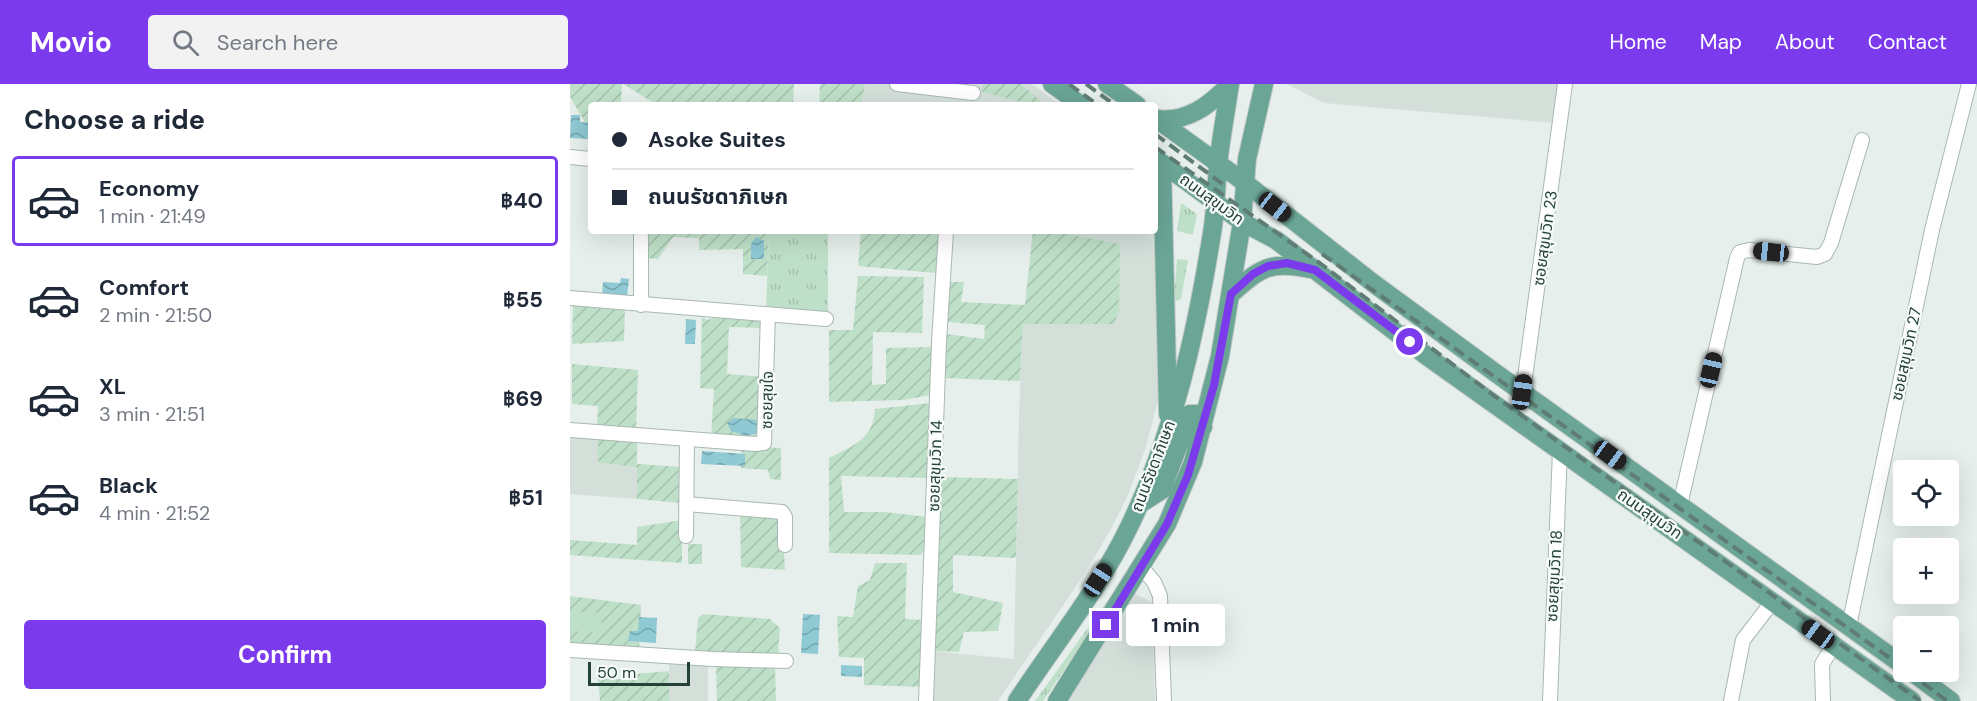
<!DOCTYPE html>
<html lang="en">
<head>
<meta charset="utf-8">
<style>
	:root { --surface:#fff; --page:#f2f2f3; --text:#1f2937; --muted:#747a83; --line:#e0e1e3; --accent:#7c3aed }
	body { margin:0; font-family:"DM Sans","Noto Sans Thai",sans-serif; background:var(--page); color:var(--text); height:100vh; display:flex; flex-direction:column; font-size:22px; white-space:nowrap }
	* { box-sizing:border-box; margin:0 }
	p { font-size:20px; color:var(--muted) }
	.icon { flex:none; width:33px; height:33px; fill:none; stroke:currentColor; stroke-width:2; stroke-linecap:round; stroke-linejoin:round }
	.map { position:relative; flex:1; overflow:hidden }
	.details { display:flex; flex-direction:column; background:var(--surface); width:570px }
	.details>* { flex:none }
	.top-card { position:absolute; left:18px; top:18px; width:570px; height:132px; border-radius:6px; box-shadow:0 6px 24px #0002; display:grid; align-content:center; height:132px; padding:0 24px; background:var(--surface) }
	.fabs { position:absolute; left:1323px; top:376px; display:grid; gap:12px }
	.fabs a { display:grid; place-items:center; width:66px; height:66px; border-radius:6px; background:var(--surface); box-shadow:0 6px 24px #0002; font-size:30px }
	.scale { position:absolute; left:18px; bottom:15px; width:102px; box-sizing:border-box; padding-left:6px; border:3px solid #24423a; border-top:0; font-size:16px; line-height:21px; white-space:nowrap; color:#24423a; -webkit-text-stroke:4px #f7fbf9; paint-order:stroke }
	.end { position:absolute; width:27px; height:27px; margin:-14px; border:8px solid #7c3aed; background:#fff; box-shadow:0 0 0 3px #fff }
	.from { border-radius:50% }
	.bubble { position:absolute; height:42px; border-radius:6px; background:var(--surface); box-shadow:0 6px 24px #0002; font-size:20px; font-weight:700; line-height:42px; text-align:center }
	.car { position:absolute; width:18px; height:36px; margin:-18px -9px; border-radius:8px; box-shadow:0 0 4px 2px #0007; background:linear-gradient(#222 24%,#8ab4d8 0 40%,#222 0 76%,#8ab4d8 0 86%,#222 0) }
	.top-card b { display:flex; align-items:center; gap:21px; height:57px; font-size:22px }
	.top-card b+b { border-top:2px solid var(--line) }
	.top-card i { width:15px; height:15px; background:var(--text) }
	ul { padding:0; list-style:none }
	li { display:flex; align-items:center; gap:18px; height:90px; margin:0 12px 9px; padding:0 12px; border:3px solid transparent; border-radius:6px }
	li div { flex:1 }
	li b { display:block; font-size:22px }
	li em { font-style:normal; font-weight:700 }
	li.selected { border-color:var(--accent) }
	li>.icon { width:54px; height:54px; stroke-width:1.5 }
	h2 { padding:0 24px; font-size:27px; line-height:72px }
	.action { display:flex; gap:12px; margin-top:auto; padding:12px 24px }
	.action a { flex:1; height:69px; border-radius:6px; background:var(--accent); color:#fff; font-size:24px; font-weight:700; line-height:69px; text-align:center }
	header { display:flex; align-items:center; gap:36px; box-sizing:border-box; height:84px; padding:0 30px; background:var(--accent); color:#fff }
	header strong { font-size:28px }
	nav { display:flex; gap:33px; margin-inline-start:auto; font-size:21px }
	.search { width:420px; height:54px; background:var(--page); display:flex; align-items:center; gap:15px; box-sizing:border-box; padding:0 21px; border-radius:6px; color:var(--muted); font-size:22px }
	main { display:flex; flex:1; min-height:0 }
	.map>svg:first-child { display:block }
	.built { fill:#d4dfda }
	.grass { fill:url(#grass-tufts) }
	.garden { fill:url(#garden-furrows) }
	.pitch { fill:#bfe0c8 }
	.water { fill:url(#water-waves) }
	.lines { fill:none; stroke-linecap:round; stroke-linejoin:round }
	.street-casing { stroke:#a8b8b2; stroke-width:16 }
	.primary-casing { stroke:#c2cac8; stroke-width:20 }
	.street { stroke:#fff; stroke-width:14 }
	.primary { stroke:#6aa596; stroke-width:18 }
	.rail { stroke:#5f7d75; stroke-width:4; stroke-dasharray:12 6; stroke-linecap:butt }
	.route { stroke:#7c3aed; stroke-width:8 }
	.labels { text-anchor:middle; dominant-baseline:central; stroke-width:4.5; stroke-linejoin:round; paint-order:stroke }
	.street-label { font-size:16px; fill:#24423a; stroke:#f7fbf9 }
</style>
</head>
<body>
<header>
<strong>Movio</strong>
<div class="search"><svg class="icon" aria-label="search" viewBox="0 0 24 24"><circle cx="10" cy="10" r="6"/><path d="M15 15l6 6"/></svg>Search here</div>
<nav><a>Home</a><a>Map</a><a>About</a><a>Contact</a></nav>
</header>
<main>
<section class="details">
<h2>Choose a ride</h2>
<ul>
<li class="selected"><svg class="icon" aria-label="car" viewBox="0 0 24 24"><path d="M5 17H2v-5l4-1 3-4h7l3 4 3 1v5h-3M9 17h6M6 11h13"/><circle cx="7" cy="17" r="2"/><circle cx="17" cy="17" r="2"/></svg><div><b>Economy</b><p>1 min · 21:49</p></div><em>฿40</em></li>
<li><svg class="icon" aria-label="car" viewBox="0 0 24 24"><path d="M5 17H2v-5l4-1 3-4h7l3 4 3 1v5h-3M9 17h6M6 11h13"/><circle cx="7" cy="17" r="2"/><circle cx="17" cy="17" r="2"/></svg><div><b>Comfort</b><p>2 min · 21:50</p></div><em>฿55</em></li>
<li><svg class="icon" aria-label="car" viewBox="0 0 24 24"><path d="M5 17H2v-5l4-1 3-4h7l3 4 3 1v5h-3M9 17h6M6 11h13"/><circle cx="7" cy="17" r="2"/><circle cx="17" cy="17" r="2"/></svg><div><b>XL</b><p>3 min · 21:51</p></div><em>฿69</em></li>
<li><svg class="icon" aria-label="car" viewBox="0 0 24 24"><path d="M5 17H2v-5l4-1 3-4h7l3 4 3 1v5h-3M9 17h6M6 11h13"/><circle cx="7" cy="17" r="2"/><circle cx="17" cy="17" r="2"/></svg><div><b>Black</b><p>4 min · 21:52</p></div><em>฿51</em></li>
</ul>
<div class="action"><a>Confirm</a></div>
</section>
<div class="map">
<svg width="1407" height="617" viewBox="0 0 1407 617">
	<defs>
		<pattern id="grass-tufts" width="24" height="20" patternUnits="userSpaceOnUse" patternTransform="scale(1.5)"><rect width="24" height="20" fill="#bfe0c8"/><path d="M3 7l-1-3M5 7V3M7 7l1-3M15 17l-1-3M17 17v-4M19 17l1-3" fill="none" stroke="#a4c1ad"/></pattern>
		<pattern id="garden-furrows" width="10" height="10" patternUnits="userSpaceOnUse" patternTransform="scale(1.5)"><rect width="10" height="10" fill="#bfe0c8"/><path d="M-1 1l2-2M0 10L10 0M9 11l2-2" fill="none" stroke="#a4c1ad"/></pattern>
		<pattern id="water-waves" width="16" height="10" patternUnits="userSpaceOnUse" patternTransform="scale(1.5)"><rect width="16" height="10" fill="#8ec9d4"/><path d="M0 5q4-4 8 0t8 0" fill="none" stroke="#74a5ad"/></pattern>
	</defs>
	<rect width="100%" height="100%" fill="#e6efeb"/>
	<path class="built" d="M 295,0 L 462,0 L 491,21 L 291,21 Z
		M 717,0 L 990,0 L 985,39 L 754,19 Z
		M 463,147 L 585,147 L 591,305 L 575,366 L 558,411 L 541,445 L 513,492 L 428,617 L 358,617 L 360,567 L 444,575 L 449,330 L 453,240 Z
		M 0,349 L 67,354 L 67,415 L 0,410 Z
		M 565,510 L 582,518 L 585,617 L 492,617 Z
		M 99,580 L 138,582 L 138,617 L 99,617 Z"/>
	<path class="grass" d="M 611,119 L 627,130 L 623,151 L 607,147 Z
		M 199,147 L 258,147 L 258,232 L 196,225 Z
		M 607,175 L 618,176 L 611,215 L 607,217 L 604,215 Z
		M 564,480 L 561,488 L 473,617 L 465,617 Z"/>
	<path class="garden" d="M 0,0 L 52,0 L 51,21 L 21,21 L 21,48 L 0,13 Z
		M 53,0 L 224,0 L 223,21 L 87,21 Z
		M 250,0 L 295,0 L 291,21 L 249,21 Z
		M 413,0 L 451,0 L 474,20 L 464,21 L 412,8 Z
		M 66,147 L 199,147 L 197,192 L 173,190 L 173,165 L 129,166 L 129,154 L 103,153 L 88,175 L 76,174 Z
		M 291,147 L 369,147 L 366,189 L 288,182 Z
		M 463,147 L 482,147 L 550,160 L 549,227 L 544,240 L 453,240 L 450,297 L 375,294 L 376,250 L 414,255 L 415,241 L 377,238 L 379,198 L 394,198 L 391,218 L 455,221 Z
		M 288,192 L 354,193 L 352,249 L 303,248 L 302,301 L 316,300 L 316,264 L 362,263 L 361,311 L 333,316 L 259,318 L 259,246 L 283,246 Z
		M 3,219 L 55,223 L 54,257 L 2,260 Z
		M 132,233 L 137,236 L 147,233 L 192,235 L 194,244 L 159,243 L 157,290 L 194,293 L 188,357 L 141,353 L 144,305 L 130,304 Z
		M 2,280 L 68,286 L 66,348 L 27,344 L 28,322 L 2,320 Z
		M 361,319 L 359,394 L 271,392 L 274,428 L 314,428 L 358,433 L 357,464 L 350,471 L 259,469 L 259,374 C 284,361 303,356 305,325 Z
		M 28,351 L 67,354 L 67,380 L 112,383 L 112,419 L 67,415 L 67,383 L 28,378 Z
		M 172,362 L 211,364 L 211,396 L 200,395 L 198,386 L 171,384 Z
		M 372,393 L 448,395 L 446,474 L 383,471 L 383,508 L 433,519 L 428,547 L 394,548 L 389,568 L 363,567 Z
		M 170,428 L 212,431 L 215,486 L 171,483 Z
		M 112,436 L 112,479 L 0,471 L 0,456 L 67,461 L 67,443 Z
		M 118,460 L 132,460 L 132,480 L 118,480 Z
		M 305,479 L 337,479 L 335,535 L 355,536 L 354,603 L 294,601 L 294,574 L 269,573 L 267,532 L 283,533 L 288,502 L 300,496 Z
		M 0,512 L 71,521 L 69,565 L 0,561 Z
		M 133,530 L 200,535 L 210,544 L 208,571 L 125,568 L 128,534 Z
		M 146,582 L 205,583 L 206,617 L 147,617 Z
		M 99,587 L 99,617 L 30,617 L 28,594 L 66,596 L 66,590 Z"/>
	<path class="pitch" d="M 0,527 L 32,529 L 31,549 L 0,547 Z"/>
	<path class="water" d="M 1,31 L 10,31 L 10,38 L 21,39 L 21,55 L 0,54 Z
		M 186,153 L 194,157 L 194,175 L 181,175 L 181,160 Z
		M 51,194 L 59,195 L 57,213 L 32,211 L 33,198 L 50,199 Z
		M 116,235 L 126,236 L 125,260 L 115,260 Z
		M 164,334 L 187,336 L 187,349 L 177,352 L 161,347 L 157,339 Z
		M 132,367 L 175,370 L 175,382 L 131,380 Z
		M 233,530 L 250,531 L 248,570 L 231,569 Z
		M 69,533 L 87,534 L 86,559 L 58,557 L 60,547 L 68,547 Z
		M 271,581 L 292,582 L 292,593 L 271,592 Z"/>
	<g class="lines">
		<g class="street-casing">
			<path id="street" d="M 327,0 L 403,9
				M 0,73 L 21,75
				M 0,214 L 256,235
				M 71,221 L 71,152
				M 953,308 L 995,0
				M 0,346 L 185,360 L 194,359 L 198,230
				M 116,420 L 212,428 L 215,433 L 215,461
				M 1110,421 L 1167,174 L 1170,168 L 1179,166 L 1247,173 L 1255,170 L 1261,159 L 1292,56
				M 116,452 L 117,355
				M 572,484 L 584,498 L 590,512 L 594,617
				M 1279,542 L 1362,146 L 1399,0
				M 0,566 L 143,575 L 216,577
				M 356,617 L 369,258 L 376,147
				M 980,617 L 990,366
				M 1161,617 L 1173,556 L 1203,517
				M 1253,617 L 1252,580 L 1264,561"/>
		</g>
		<g class="primary-casing">
			<path id="primary" d="M 482,0 L 511,21
				M 537,0 L 567,21
				M 585,34 L 674,98 L 803,199 L 927,290 L 1334,582
				M 586,35 C 617,39 640,21 660,0
				M 585,74 L 672,138 L 706,156 L 858,273 L 1342,617
				M 592,79 L 598,330
				M 661,210 C 690,184 701,176 740,185
				M 570,420 L 592,406 L 620,330 L 629,330 L 633,343
				M 1342,588 L 1381,617
				M 447,617 C 485,559 530,504 560,441 C 604,349 626,249 642,149 C 646,126 646,104 648,81 C 651,54 656,27 660,0
				M 487,617 L 597,440 L 623,378 L 650,272 L 672,138 L 677,75 L 694,0"/>
		</g>
		<use href="#street" class="street"/>
		<use href="#primary" class="primary"/>
		<path class="rail" d="M 499,0 L 528,21
			M 516,0 L 545,21
			M 585,50 L 654,101
			M 585,63 L 751,180 L 923,311 L 1350,617
			M 752,170 L 1334,584
			M 1338,588 L 1377,617"/>
	</g>
	<g class="lines">
		<path class="route" d="M 536,541 L 597,440 L 618,391 L 644,301 L 661,210 L 683,190 L 698,182 L 717,179 L 745,186 L 840,258"/>
	</g>
	<g class="labels">
		<g class="street-label">
			<text transform="translate(642 115) rotate(36)">ถนนสุขุมวิท</text>
			<text transform="translate(975 154) rotate(-82)">ซอยสุขุมวิท 23</text>
			<text transform="translate(1336 270) rotate(-78)">ซอยสุขุมวิท 27</text>
			<text transform="translate(197 316) rotate(-89)">ซอยสุขใจ</text>
			<text transform="translate(365 382) rotate(-88)">ซอยสุขุมวิท 14</text>
			<text transform="translate(583 382) rotate(-69)">ถนนรัชดาภิเษก</text>
			<text transform="translate(1080 430) rotate(35)">ถนนสุขุมวิท</text>
			<text transform="translate(984 492) rotate(-87)">ซอยสุขุมวิท 18</text>
		</g>
	</g>
</svg>
<div class="fabs">
<a><svg class="icon" aria-label="locate" viewBox="0 0 24 24"><circle cx="12" cy="12" r="6"/><path d="M12 2v4M12 18v4M2 12h4M18 12h4"/></svg></a>
<a>+</a>
<a>−</a>
</div>
<div class="scale">50 m</div>
<i class="end from" style="left:840px;top:258px"></i>
<i class="end" style="left:536px;top:541px"></i>
<div class="bubble" style="left:556px;top:520px;width:99px">1 min</div>
<i class="car" style="left:705px;top:123px;rotate:128deg"></i>
<i class="car" style="left:1201px;top:168px;rotate:276deg"></i>
<i class="car" style="left:1141px;top:286px;rotate:13deg"></i>
<i class="car" style="left:952px;top:308px;rotate:8deg"></i>
<i class="car" style="left:1040px;top:371px;rotate:126deg"></i>
<i class="car" style="left:528px;top:496px;rotate:33deg"></i>
<i class="car" style="left:1248px;top:550px;rotate:306deg"></i>
<div class="top-card">
<b><i class="from"></i>Asoke Suites</b>
<b><i></i>ถนนรัชดาภิเษก</b>
</div>
</div>
</main>
</body>
</html>
